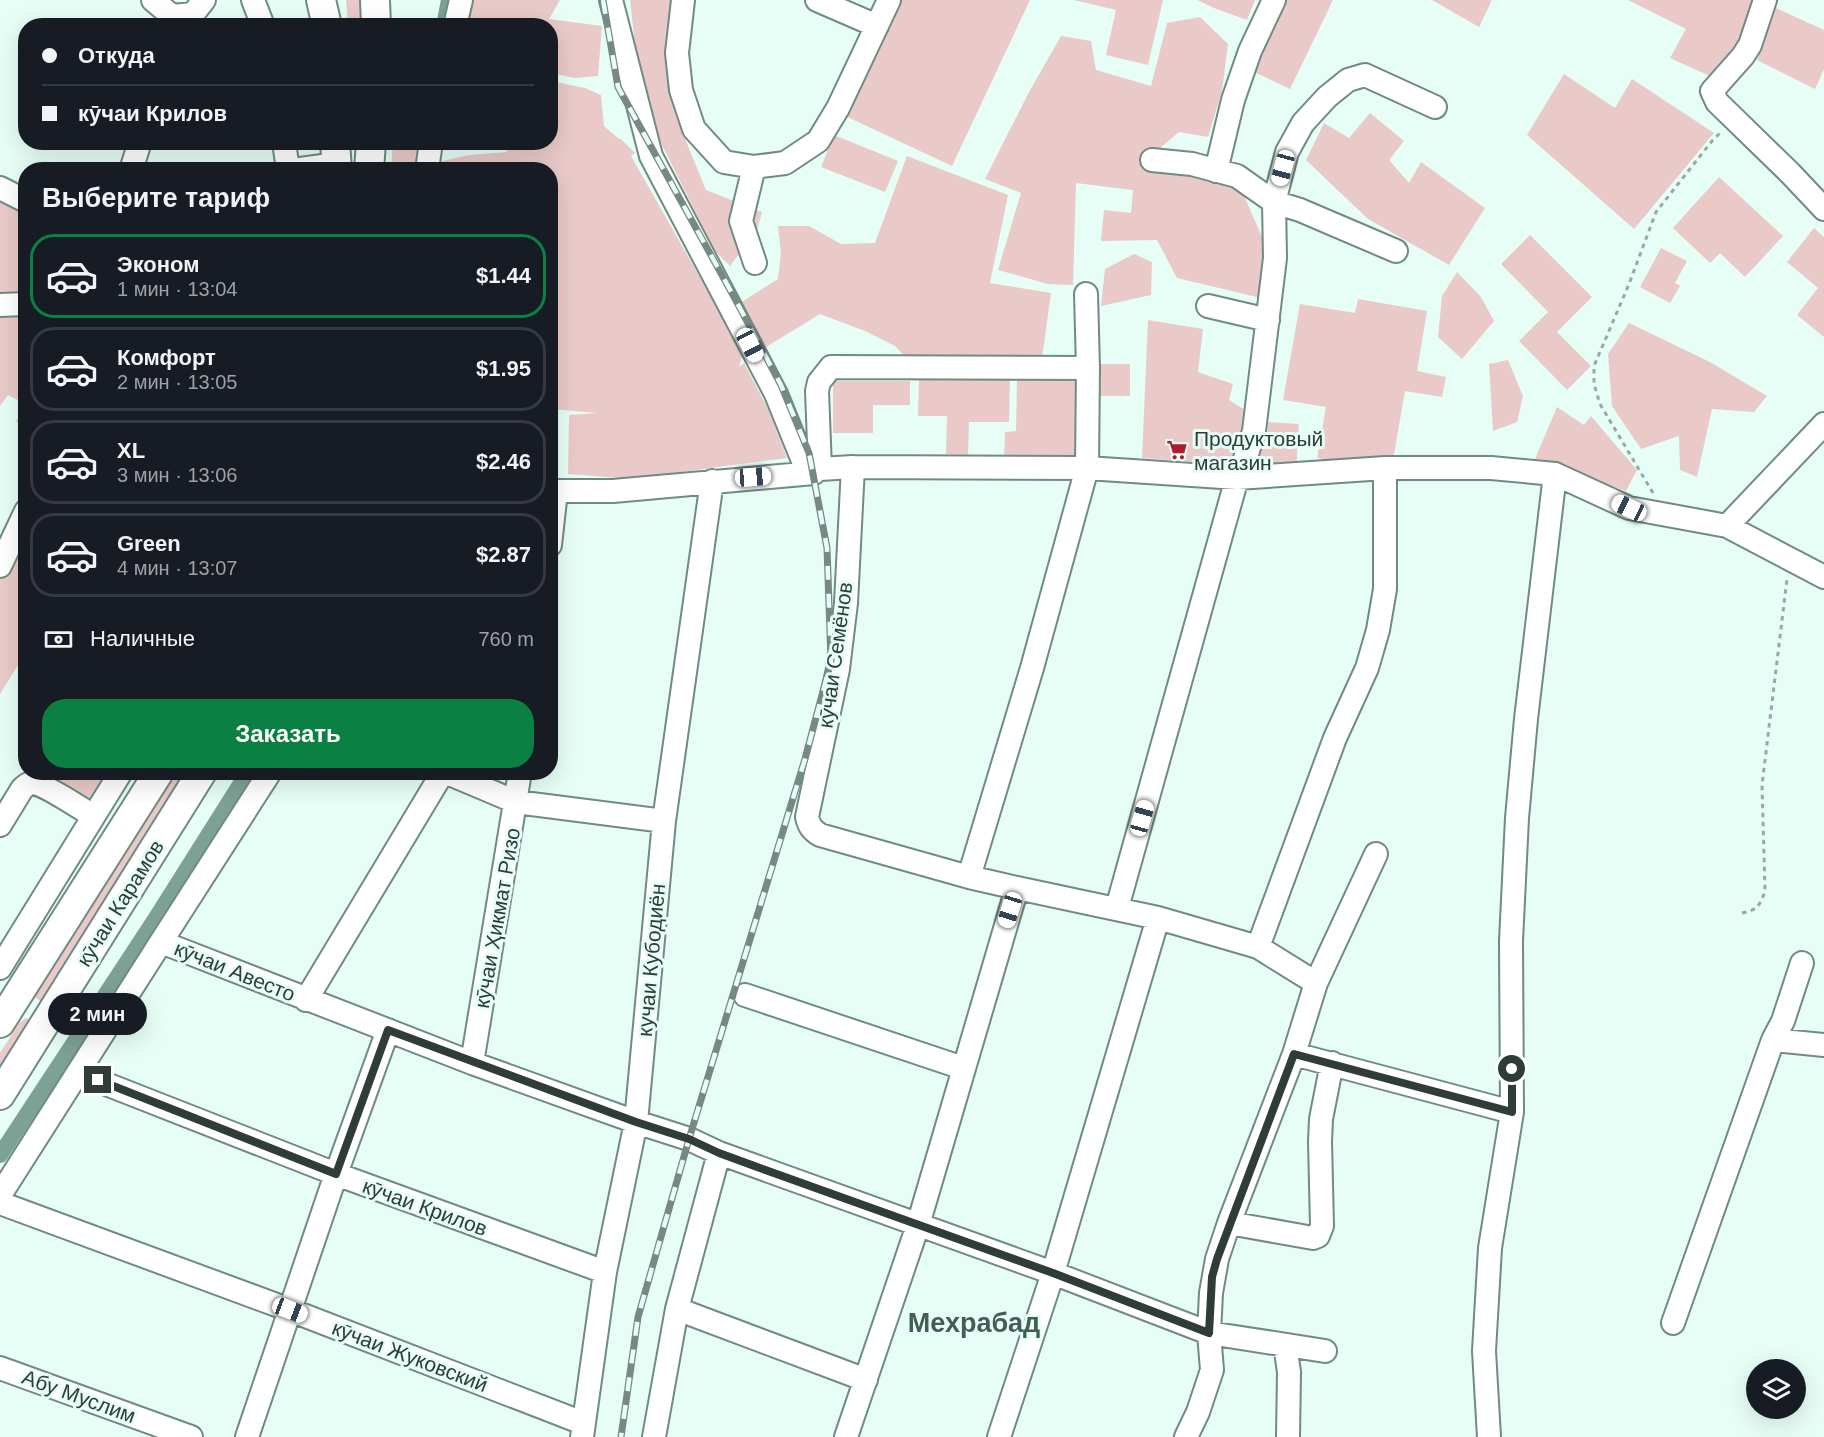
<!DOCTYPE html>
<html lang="ru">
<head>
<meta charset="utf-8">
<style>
	:root { --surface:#171b24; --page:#242831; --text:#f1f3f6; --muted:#9ea1a6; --line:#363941; --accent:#0b8043 }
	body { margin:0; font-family:Arial,sans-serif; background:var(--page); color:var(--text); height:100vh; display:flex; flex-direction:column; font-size:22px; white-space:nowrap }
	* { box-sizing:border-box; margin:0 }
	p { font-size:20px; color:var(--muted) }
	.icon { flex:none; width:33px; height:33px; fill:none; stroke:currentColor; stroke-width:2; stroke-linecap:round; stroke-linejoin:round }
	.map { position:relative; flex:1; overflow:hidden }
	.details { position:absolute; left:18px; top:162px; width:540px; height:618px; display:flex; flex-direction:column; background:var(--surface); border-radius:24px; box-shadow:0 6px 24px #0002 }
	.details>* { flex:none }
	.guide { position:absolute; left:18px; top:18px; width:540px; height:132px; border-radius:24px; box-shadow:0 6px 24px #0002; display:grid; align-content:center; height:132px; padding:0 24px; background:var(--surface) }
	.buttons { position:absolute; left:1746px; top:1359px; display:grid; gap:12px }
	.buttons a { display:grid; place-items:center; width:60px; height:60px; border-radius:50%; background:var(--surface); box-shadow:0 6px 24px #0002; font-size:30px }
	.end { position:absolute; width:27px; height:27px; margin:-14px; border:8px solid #303c39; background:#fff; box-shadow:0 0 0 3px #fff }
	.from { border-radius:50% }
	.bubble { position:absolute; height:42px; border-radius:21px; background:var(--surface); box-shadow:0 6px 24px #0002; font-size:20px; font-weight:700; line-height:42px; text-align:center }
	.car { position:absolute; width:18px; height:36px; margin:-18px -9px; border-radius:8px; box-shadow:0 0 4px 2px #0007; background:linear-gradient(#fff 24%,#345 0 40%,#fff 0 76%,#345 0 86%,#fff 0) }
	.guide b { display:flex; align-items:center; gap:21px; height:57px; font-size:22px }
	.guide b+b { border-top:2px solid var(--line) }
	.guide i { width:15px; height:15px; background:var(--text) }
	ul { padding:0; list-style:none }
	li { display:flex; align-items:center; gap:18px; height:84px; margin:0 12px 9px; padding:0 12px; border:3px solid var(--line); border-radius:24px }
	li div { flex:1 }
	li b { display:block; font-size:22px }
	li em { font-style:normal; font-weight:700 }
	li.on { border-color:var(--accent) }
	li>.icon { width:54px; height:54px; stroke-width:1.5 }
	h2 { padding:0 24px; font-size:27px; line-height:72px }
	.pay { display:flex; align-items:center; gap:15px; height:66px; padding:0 24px; font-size:22px }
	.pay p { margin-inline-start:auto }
	.button { display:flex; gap:12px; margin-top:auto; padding:12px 24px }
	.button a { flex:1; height:69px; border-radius:24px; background:var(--accent); color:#fff; font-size:24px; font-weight:700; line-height:69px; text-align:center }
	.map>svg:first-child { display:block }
	.green { fill:#e9cac8 }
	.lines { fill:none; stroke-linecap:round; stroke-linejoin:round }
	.canal { stroke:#7ea196; stroke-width:16 }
	.minor-casing { stroke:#6f8b82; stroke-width:26 }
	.major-casing { stroke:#6f8b82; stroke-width:32 }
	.path { stroke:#96a9a3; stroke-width:3; stroke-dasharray:4.5 4.5; stroke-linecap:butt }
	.minor { stroke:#fff; stroke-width:22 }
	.major { stroke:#fff; stroke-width:28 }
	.rail-casing { stroke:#788984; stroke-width:7 }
	.rail { stroke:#e6fef6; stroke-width:4.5; stroke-dasharray:14; stroke-linecap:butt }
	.route { stroke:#303c39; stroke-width:8 }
	.labels { text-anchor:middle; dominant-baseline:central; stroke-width:6; stroke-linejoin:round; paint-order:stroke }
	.poi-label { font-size:21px; fill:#303c39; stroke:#e6fef6; text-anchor:start }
	.street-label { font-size:21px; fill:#303c39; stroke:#e6fef6 }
	.district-label { font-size:27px; font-weight:bold; fill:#425d55; stroke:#e6fef6 }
</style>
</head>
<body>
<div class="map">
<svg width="1824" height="1437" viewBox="0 0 1824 1437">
	<rect width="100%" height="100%" fill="#e6fef6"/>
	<path class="green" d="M 346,0 L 364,0 L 362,25 L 348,25 Z
		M 465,0 L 560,0 L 549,19 L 602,26 L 598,76 L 575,78 L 551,73 L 550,26 L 460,26 Z
		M 630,0 L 678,0 L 677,119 L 706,190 L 762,212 L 757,230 L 730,266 L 715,251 L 660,141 L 637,62 Z
		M 895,0 L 1030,0 L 952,166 L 841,114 Z
		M 1074,0 L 1163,0 L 1148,65 L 1106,55 L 1116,10 Z
		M 1197,0 L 1255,0 L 1247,20 L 1214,8 Z
		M 1282,0 L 1333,0 L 1290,89 L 1248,69 Z
		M 1432,0 L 1492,0 L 1479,27 Z
		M 1628,0 L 1763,0 L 1721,81 L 1670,58 L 1686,29 Z
		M 1776,8 L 1824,30 L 1824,69 L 1815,89 L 1757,60 Z
		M 1200,17 L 1228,44 L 1222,91 L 1208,137 L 1179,132 L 1154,153 L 1215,178 L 1243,193 L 1265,244 L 1261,298 L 1177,278 L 1157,240 L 1101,241 L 1104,210 L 1131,213 L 1133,190 L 1076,183 L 1073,285 L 1048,284 L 998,270 L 1021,193 L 985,179 L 1029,92 L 1061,36 L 1091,41 L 1096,70 L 1151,86 L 1167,23 Z
		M 1564,74 L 1615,108 L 1632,79 L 1714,133 L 1634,229 L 1527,135 Z
		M 551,81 L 585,88 L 601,95 L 604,126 L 619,139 L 621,139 L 635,153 L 631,156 L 743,353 L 739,367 L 744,363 L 768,409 L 787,458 L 665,474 L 618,478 L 568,474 L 569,415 L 597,413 L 551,409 L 550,170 L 433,170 L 434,163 L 469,155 L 507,152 L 508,143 L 550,142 Z
		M 1370,113 L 1404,141 L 1389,160 L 1409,183 L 1421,162 L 1485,208 L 1449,265 L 1368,219 L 1306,160 L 1324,123 L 1349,138 Z
		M 834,135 L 898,161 L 885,192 L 821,167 Z
		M 393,143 L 419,143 L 417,169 L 391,170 Z
		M 907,156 L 1008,195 L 990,283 L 1051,293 L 1042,358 L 913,365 L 895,346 L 865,331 L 820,314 L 766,347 L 740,303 L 778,279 L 781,253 L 778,226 L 809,226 L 841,244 L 875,243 Z
		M 1719,177 L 1783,236 L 1745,277 L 1720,253 L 1710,263 L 1673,228 Z
		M 0,196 L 25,207 L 25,295 L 0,298 Z
		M 1814,228 L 1824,237 L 1824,337 L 1797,315 L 1818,288 L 1787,262 Z
		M 1530,235 L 1592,297 L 1557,332 L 1591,366 L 1567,390 L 1519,341 L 1548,312 L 1501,264 Z
		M 1661,248 L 1687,261 L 1675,283 L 1680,286 L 1670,303 L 1640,287 Z
		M 1134,254 L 1152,262 L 1151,295 L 1101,306 L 1105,269 Z
		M 1457,272 L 1481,297 L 1494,321 L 1462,359 L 1438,337 L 1442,296 Z
		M 1358,299 L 1427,311 L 1417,371 L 1446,377 L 1442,397 L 1405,391 L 1391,471 L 1317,458 L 1326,407 L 1283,400 L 1300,304 L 1355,313 Z
		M 0,308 L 26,308 L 25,425 L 16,422 L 24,403 L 8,395 L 0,406 Z
		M 1148,320 L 1203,329 L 1198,372 L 1233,384 L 1229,400 L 1253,415 L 1237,465 L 1142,458 Z
		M 1629,323 L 1710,362 L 1767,396 L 1754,412 L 1712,409 L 1697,477 L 1680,470 L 1679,436 L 1641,449 L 1612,406 L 1608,354 Z
		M 1508,360 L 1523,396 L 1517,422 L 1493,431 L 1489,364 Z
		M 1098,364 L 1130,364 L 1130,396 L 1098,396 Z
		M 919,376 L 1010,377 L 1009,422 L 969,422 L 968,455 L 946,454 L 947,416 L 918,416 Z
		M 1017,380 L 1077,381 L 1076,432 L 1082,460 L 1004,458 L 1005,432 L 1016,431 Z
		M 833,381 L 910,381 L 910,405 L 873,405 L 873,433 L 833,433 Z
		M 1557,407 L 1584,425 L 1591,416 L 1637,470 L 1626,491 L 1535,459 Z
		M 1268,422 L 1299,424 L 1296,472 L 1255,470 L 1256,446 L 1267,446 Z
		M 19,537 L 25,541 L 25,654 L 0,694 L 0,577 Z
		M 44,773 L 116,773 L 96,802 Z
		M 173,773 L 192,773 L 46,1005 L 33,996 Z
		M 26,1018 L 30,1020 L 0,1078 L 0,1053 L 19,1023 Z"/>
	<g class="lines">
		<path class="canal" d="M 444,26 L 449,0
			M 0,1155 L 156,918 L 248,772"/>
		<g class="minor-casing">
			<path id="minor" d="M 153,0 L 172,16 L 177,26
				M 253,0 L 263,26
				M 611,0 L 651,156 L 776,394 L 808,473
				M 683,0 L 677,53 L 681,90 L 694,129 L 724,162 L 754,167 L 785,163 L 818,141 L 838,108 L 889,0
				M 817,0 L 877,26
				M 1765,0 L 1750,45 L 1743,56 L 1712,91 L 1717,102 L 1790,173 L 1824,209
				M 172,16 L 193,14 L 204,0
				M 455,26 L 461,0
				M 284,142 L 288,170
				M 754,167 L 741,221 L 755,263
				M 131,170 L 140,142
				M 293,170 L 337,164
				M 427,170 L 431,142
				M 1216,171 L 1233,100 L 1250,51 L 1274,0
				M 0,188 L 26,201
				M 1396,251 L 1300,210 L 1274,202 L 1287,152 L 1303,123 L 1327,97 L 1348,80 L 1365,75 L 1435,107
				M 0,305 L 26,304
				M 1208,306 L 1268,320
				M 820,469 L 817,391 L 819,382 L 831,367 L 1088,368
				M 550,491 L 613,491 L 814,473 L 808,473 L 820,469 L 853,467 L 1087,468 L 1237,478 L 1385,468 L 1491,468 L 1555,474 L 1629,508 L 1727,526 L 1824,424
				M 1727,526 L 1824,577
				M 550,545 L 556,491
				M 0,566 L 26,511
				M 445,772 L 516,802 L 664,821
				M 0,825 L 22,789 C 25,786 27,784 31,783 C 41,782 82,809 93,816
				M 969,877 L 1032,668 L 1087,468 L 1088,368 L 1086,294
				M 1017,888 L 1158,918 L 1258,947 L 1316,983
				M 1117,908 L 1237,478 L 1247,454 L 1254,431 L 1275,258 L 1274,202 L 1237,176 L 1192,164 L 1152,160
				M 161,942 L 270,772
				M 1258,947 L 1335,738 L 1367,668 L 1378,630 L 1385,589 L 1385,468
				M 0,968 L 121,772
				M 745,995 L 963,1068
				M 306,1000 L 443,772
				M 1773,1040 L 1783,1021 L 1802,963
				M 1294,1054 L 1512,1112
				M 472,1063 L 520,772
				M 78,1073 L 336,1174 L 605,1272
				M 719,1153 L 677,1309 L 866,1380
				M 0,1195 L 161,942 L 472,1063 L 636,1122 L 689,1139 L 719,1153 L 1053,1273 L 1209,1333 L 1325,1351
				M 0,1203 L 290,1310 L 583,1423
				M 1229,1223 L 1313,1238 L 1318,1236 L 1322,1226 L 1320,1142 L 1321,1119 L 1332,1063
				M 1673,1323 L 1773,1040 L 1824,1045
				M 1285,1345 L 1289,1372 L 1288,1437
				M 0,1368 L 191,1437
				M 247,1437 L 336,1174 L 388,1030
				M 582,1437 L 605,1272 L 636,1122 L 664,821 L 712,481
				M 654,1437 L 677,1309
				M 846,1437 L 918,1225 L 1017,888 L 969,877 L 820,835 C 812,830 809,826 807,817 L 838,669 L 846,603 L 853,467
				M 999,1437 L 1053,1273 L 1158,918
				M 1186,1437 L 1198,1412 L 1212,1370 L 1209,1333 L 1211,1293 L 1217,1259 L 1229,1223 L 1294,1054 L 1316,983 L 1376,854
				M 1489,1437 L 1484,1351 L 1490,1248 L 1512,1112 L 1511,941 L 1517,818 L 1526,719 L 1555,474"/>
		</g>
		<g class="major-casing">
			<path id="major" d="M 321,0 L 327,26
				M 375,0 L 376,26
				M 335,142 L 337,170
				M 369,170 L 371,142
				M 0,1023 L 159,772
				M 0,1095 L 202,772"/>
		</g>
		<path class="path" d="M 1653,493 L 1600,404 L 1594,384 L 1594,366 L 1629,284 L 1656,212 L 1712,141 L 1722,131
			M 1742,913 C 1757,910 1760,906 1765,891 L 1762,785 L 1787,579"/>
		<use href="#minor" class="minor"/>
		<use href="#major" class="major"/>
		<g class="rail-casing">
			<path id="rail" d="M 603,0 L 618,87 L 733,295 L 781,385 L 809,453 L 827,548 L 831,661 L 805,759 L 689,1139 L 638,1317 L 621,1437"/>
		</g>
		<use href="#rail" class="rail"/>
	</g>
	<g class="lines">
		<path class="route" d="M 98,1080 L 336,1174 L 388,1030 L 636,1122 L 689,1139 L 719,1153 L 771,1172 L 1053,1273 L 1209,1333 L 1212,1277 L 1217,1259 L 1294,1054 L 1512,1112 L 1512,1069"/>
	</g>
	<defs>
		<g id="supermarket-bare" transform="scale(1.62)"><path d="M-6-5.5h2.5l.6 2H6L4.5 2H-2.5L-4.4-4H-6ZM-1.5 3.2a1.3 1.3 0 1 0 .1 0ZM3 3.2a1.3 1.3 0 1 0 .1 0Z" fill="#af1b2c" stroke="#e6fef6" stroke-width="2.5" paint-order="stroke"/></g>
	</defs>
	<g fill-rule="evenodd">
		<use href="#supermarket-bare" x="1177" y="450"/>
	</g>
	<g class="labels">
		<g class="poi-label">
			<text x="1194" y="438">Продуктовый<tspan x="1194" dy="24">магазин</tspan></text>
		</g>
		<g class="street-label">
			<text transform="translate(835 655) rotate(-82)">кӯчаи Семёнов</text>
			<text transform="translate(120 903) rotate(-58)">кӯчаи Карамов</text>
			<text transform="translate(497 918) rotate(-80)">кӯчаи Ҳикмат Ризо</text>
			<text transform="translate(651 960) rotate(-85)">кучаи Кубодиён</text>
			<text transform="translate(235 971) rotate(22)">кӯчаи Авесто</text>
			<text transform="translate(425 1207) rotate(20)">кӯчаи Крилов</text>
			<text transform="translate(410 1356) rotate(21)">кӯчаи Жуковский</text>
			<text transform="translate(79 1396) rotate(20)">Абу Муслим</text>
		</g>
		<g class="district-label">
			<text x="974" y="1323">Мехрабад</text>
		</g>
	</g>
</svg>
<div class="buttons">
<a><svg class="icon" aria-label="layers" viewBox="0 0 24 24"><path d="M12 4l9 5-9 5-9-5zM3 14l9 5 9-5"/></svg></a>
</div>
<i class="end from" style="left:1512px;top:1069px"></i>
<i class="end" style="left:98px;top:1080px"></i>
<div class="bubble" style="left:48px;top:993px;width:99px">2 мин</div>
<i class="car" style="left:1283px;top:168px;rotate:195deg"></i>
<i class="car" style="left:750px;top:345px;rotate:152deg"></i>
<i class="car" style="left:753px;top:477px;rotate:86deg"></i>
<i class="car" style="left:1629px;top:508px;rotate:295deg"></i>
<i class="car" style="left:1142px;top:818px;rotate:16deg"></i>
<i class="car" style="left:1010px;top:910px;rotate:197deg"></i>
<i class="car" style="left:290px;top:1310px;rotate:111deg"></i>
<div class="guide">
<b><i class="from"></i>Откуда</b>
<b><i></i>кӯчаи Крилов</b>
</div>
<section class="details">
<h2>Выберите тариф</h2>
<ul>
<li class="on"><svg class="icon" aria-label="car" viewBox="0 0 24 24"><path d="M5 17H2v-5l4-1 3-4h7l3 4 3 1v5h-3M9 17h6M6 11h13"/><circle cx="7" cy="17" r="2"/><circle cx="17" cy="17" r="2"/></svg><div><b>Эконом</b><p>1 мин · 13:04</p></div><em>$1.44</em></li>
<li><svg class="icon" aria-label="car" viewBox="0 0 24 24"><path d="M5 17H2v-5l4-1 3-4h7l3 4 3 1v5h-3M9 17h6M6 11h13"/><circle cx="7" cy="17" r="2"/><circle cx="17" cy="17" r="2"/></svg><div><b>Комфорт</b><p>2 мин · 13:05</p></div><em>$1.95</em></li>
<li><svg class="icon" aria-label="car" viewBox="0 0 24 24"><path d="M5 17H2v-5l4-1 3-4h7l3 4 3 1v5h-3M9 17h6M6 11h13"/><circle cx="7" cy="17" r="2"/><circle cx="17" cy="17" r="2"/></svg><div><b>XL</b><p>3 мин · 13:06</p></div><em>$2.46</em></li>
<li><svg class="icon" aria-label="car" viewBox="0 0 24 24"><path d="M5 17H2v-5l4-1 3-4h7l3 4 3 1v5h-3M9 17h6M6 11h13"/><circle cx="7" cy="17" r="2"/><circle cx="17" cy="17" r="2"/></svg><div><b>Green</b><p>4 мин · 13:07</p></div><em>$2.87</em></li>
</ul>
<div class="pay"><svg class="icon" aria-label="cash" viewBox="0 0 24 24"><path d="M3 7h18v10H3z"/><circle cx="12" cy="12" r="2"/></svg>Наличные<p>760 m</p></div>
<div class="button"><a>Заказать</a></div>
</section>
</div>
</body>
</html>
